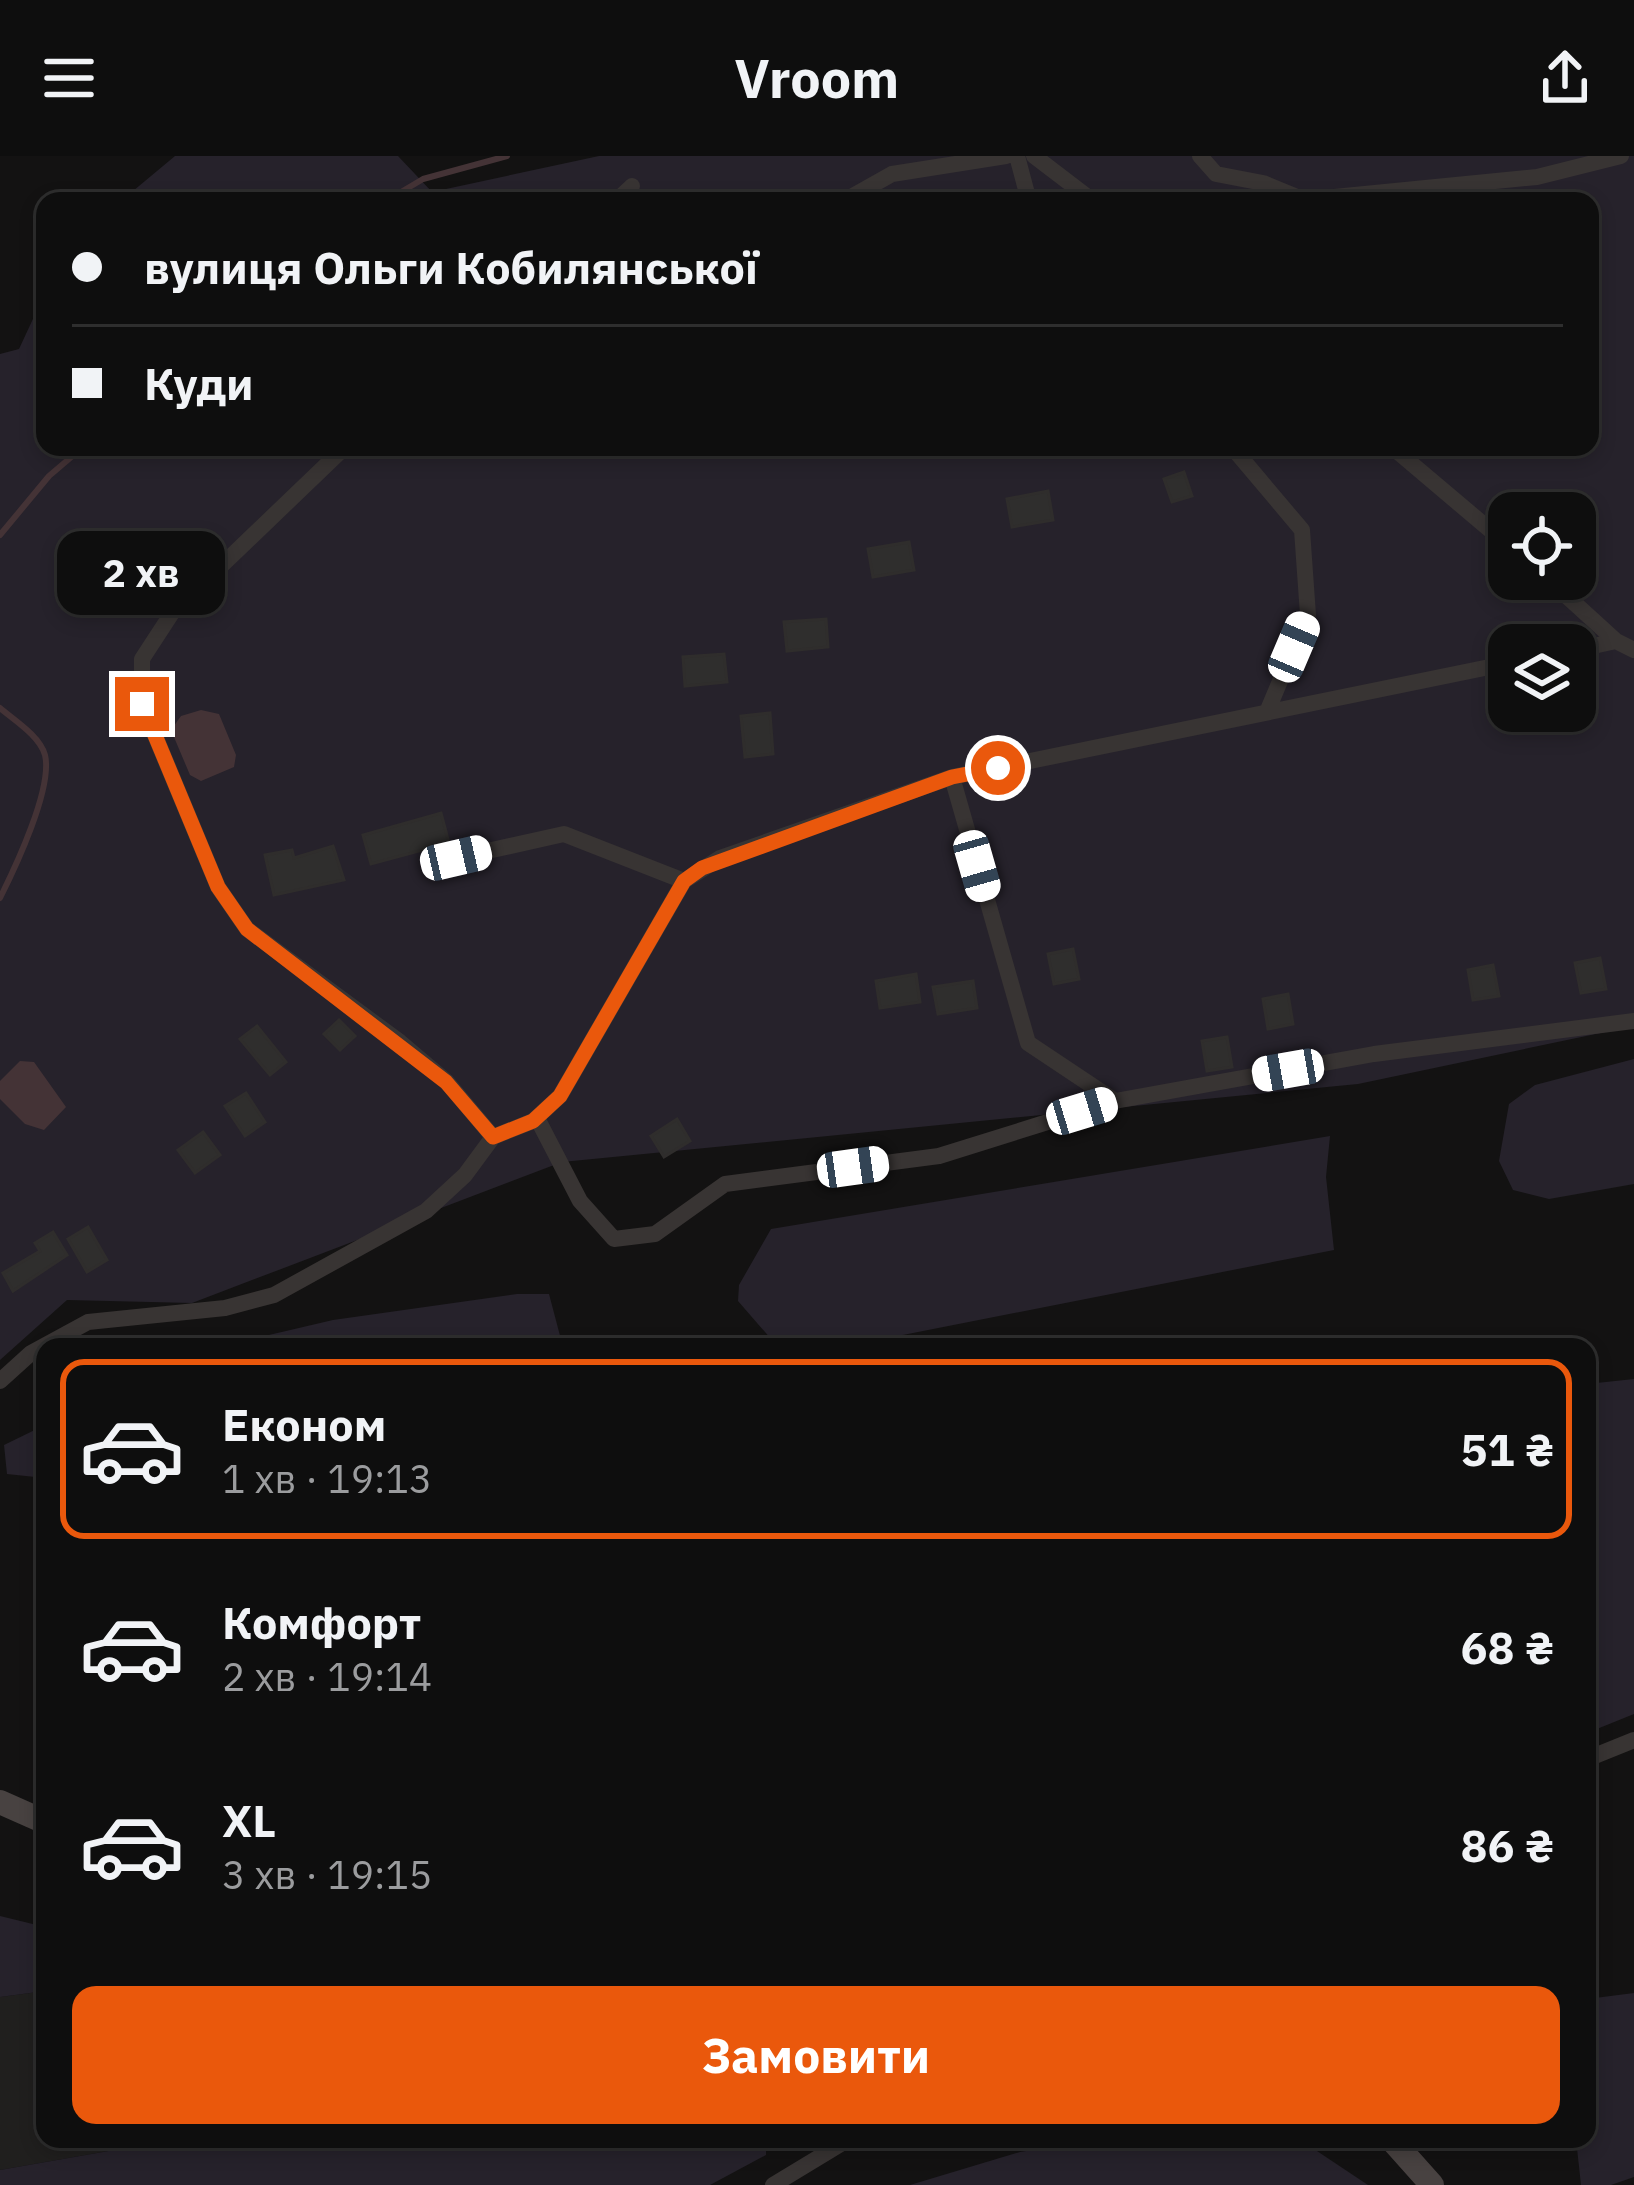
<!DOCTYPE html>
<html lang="uk">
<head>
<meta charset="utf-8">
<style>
	:root { --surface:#0e0e0e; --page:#171717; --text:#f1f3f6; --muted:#9b9c9e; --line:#2e2e2e; --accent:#ea580c }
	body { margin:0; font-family:"IBM Plex Sans",sans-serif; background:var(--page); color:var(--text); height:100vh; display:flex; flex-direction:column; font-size:45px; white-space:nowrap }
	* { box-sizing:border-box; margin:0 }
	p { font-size:39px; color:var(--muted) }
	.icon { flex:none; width:66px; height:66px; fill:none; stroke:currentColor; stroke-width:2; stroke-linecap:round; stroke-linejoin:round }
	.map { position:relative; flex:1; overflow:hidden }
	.sheet { position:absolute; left:36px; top:1182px; width:1560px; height:810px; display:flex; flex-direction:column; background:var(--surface); border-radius:24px; box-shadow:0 6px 18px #0003,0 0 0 3px var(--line) }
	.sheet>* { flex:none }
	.hud { position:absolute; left:36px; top:36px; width:1563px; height:264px; border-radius:24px; box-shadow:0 6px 18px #0003,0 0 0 3px var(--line); display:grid; align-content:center; height:264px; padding:0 36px; background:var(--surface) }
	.buttons { position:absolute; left:1488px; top:336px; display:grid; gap:24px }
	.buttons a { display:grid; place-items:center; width:108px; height:108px; border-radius:24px; background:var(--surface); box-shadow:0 6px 18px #0003,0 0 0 3px var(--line); font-size:60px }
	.end { position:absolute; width:54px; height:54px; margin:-27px; border:15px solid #ea580c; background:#fff; box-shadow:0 0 0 6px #fff }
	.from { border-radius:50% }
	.bubble { position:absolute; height:84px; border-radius:24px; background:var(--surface); box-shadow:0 6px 18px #0003,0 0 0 3px var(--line); font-size:39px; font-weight:800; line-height:84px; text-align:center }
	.car { position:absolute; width:36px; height:72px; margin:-36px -18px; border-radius:15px; box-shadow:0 0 9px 3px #0007; background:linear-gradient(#fff 24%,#345 0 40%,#fff 0 76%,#345 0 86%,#fff 0) }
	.hud b { display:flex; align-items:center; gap:42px; height:114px; font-size:45px }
	.hud b+b { border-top:3px solid var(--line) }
	.hud i { width:30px; height:30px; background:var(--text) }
	ul { padding:21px 0 0; list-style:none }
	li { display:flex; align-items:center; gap:36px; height:180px; margin:0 24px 18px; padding:0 12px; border:6px solid transparent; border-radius:24px }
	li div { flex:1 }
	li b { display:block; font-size:45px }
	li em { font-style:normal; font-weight:800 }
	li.active { border-color:var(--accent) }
	li>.icon { width:108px; height:108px; stroke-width:1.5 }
	.cta { display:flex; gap:24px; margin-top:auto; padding:24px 36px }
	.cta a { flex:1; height:138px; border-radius:24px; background:var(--accent); color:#fff; font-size:48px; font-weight:800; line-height:138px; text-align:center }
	header { display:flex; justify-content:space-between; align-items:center; height:156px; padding:0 36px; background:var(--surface); font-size:54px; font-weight:800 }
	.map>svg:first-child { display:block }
	.built { fill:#201f1e }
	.green { fill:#26222b; fill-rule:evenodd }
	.water { fill:#443336 }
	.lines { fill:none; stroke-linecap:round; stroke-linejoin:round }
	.stream { stroke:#443336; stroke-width:6 }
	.building { fill:#2f2e2d; stroke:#2f2d2c; stroke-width:3 }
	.minor { stroke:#383433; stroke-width:16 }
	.secondary { stroke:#484241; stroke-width:24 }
	.route { stroke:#ea580c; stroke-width:15 }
</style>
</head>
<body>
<header><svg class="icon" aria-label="menu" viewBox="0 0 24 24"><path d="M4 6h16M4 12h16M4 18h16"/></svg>Vroom<svg class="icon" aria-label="share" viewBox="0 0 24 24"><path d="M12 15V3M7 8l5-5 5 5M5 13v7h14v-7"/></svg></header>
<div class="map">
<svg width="1634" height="2029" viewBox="0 0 1634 2029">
	<rect width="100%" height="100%" fill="#131212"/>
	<path class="built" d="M 45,1835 L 45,1983 L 177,1983 L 0,2014 L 0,1841 Z"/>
	<path class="green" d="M 175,0 L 398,0 L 432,36 L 599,0 L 1634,0 L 1634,870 L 1358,928 L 562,1006 L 192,1147 L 67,1144 L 0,1204 L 0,198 L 19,193 L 45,137 L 45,291 L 1590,291 L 1590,45 L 121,45 ZM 1509,357 L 1575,357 L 1575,423 L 1509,423 ZM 1509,489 L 1575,489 L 1575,555 L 1509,555 Z
		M 1634,903 L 1634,1028 L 1549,1043 L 1513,1034 L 1499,1005 L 1509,948 L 1535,929 Z
		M 1330,980 L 1326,1021 L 1334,1094 L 842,1191 L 778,1191 L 738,1145 L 739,1129 L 771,1073 Z
		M 517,1138 L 549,1138 L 563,1191 L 217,1191 L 333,1164 Z
		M 1634,1223 L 1634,1558 L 1587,1577 L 1587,1228 Z
		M 45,1269 L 45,1322 L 7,1318 L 4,1289 Z
		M 0,1760 L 45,1771 L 45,1835 L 0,1841 Z
		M 1634,1837 L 1634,2021 L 1611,2029 L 1581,2029 L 1576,1983 L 1587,1983 L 1587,1843 Z
		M 177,1983 L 766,1983 L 766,1999 L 710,2029 L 0,2029 L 0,2014 Z
		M 1100,1983 L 1272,1983 L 1317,1995 L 1368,2029 L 910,2029 L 1020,1996 Z"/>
	<path class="water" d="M 201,554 L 219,558 L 236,599 L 234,611 L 201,625 L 190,619 L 171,574 L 181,560 Z
		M 20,905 L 34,906 L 66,951 L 44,974 L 25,968 L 0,943 L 0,925 Z"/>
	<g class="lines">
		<path class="stream" d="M 386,45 L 423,23 L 507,0
			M 0,379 L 49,320 L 83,291
			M 0,552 C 14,564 40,580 45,599 C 53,632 15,712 0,742"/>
	</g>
	<path class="building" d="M 1184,316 L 1192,340 L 1172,346 L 1164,323 Z
		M 1048,335 L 1053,364 L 1012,371 L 1007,343 Z
		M 909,386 L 914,414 L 873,421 L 868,393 Z
		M 826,463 L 828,491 L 787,495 L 784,466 Z
		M 724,498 L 727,526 L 685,530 L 683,501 Z
		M 770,557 L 773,598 L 745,601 L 741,560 Z
		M 441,657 L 449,687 L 371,708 L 363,679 Z
		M 333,690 L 344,724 L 274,739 L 265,699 L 292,694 L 294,702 Z
		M 1073,793 L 1079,823 L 1054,828 L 1048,798 Z
		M 1600,802 L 1606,833 L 1581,837 L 1575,807 Z
		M 1493,809 L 1499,840 L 1473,844 L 1468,814 Z
		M 916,818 L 920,846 L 880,852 L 876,825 Z
		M 973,825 L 977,852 L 938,858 L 933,831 Z
		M 1288,838 L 1293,868 L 1268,873 L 1263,843 Z
		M 339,864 L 355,880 L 340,894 L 324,878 Z
		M 257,870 L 286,906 L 270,919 L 240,883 Z
		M 1227,881 L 1232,911 L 1207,915 L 1202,885 Z
		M 246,937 L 265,966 L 245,980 L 225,950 Z
		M 677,963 L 690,985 L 664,1001 L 651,980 Z
		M 203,976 L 220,999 L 195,1017 L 178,994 Z
		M 88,1071 L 107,1104 L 87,1116 L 68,1083 Z
		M 53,1076 L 67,1099 L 13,1135 L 3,1117 L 40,1095 L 35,1087 Z"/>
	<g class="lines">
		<path class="minor" d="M 1017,0 L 1029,45
			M 1034,0 L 1093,45
			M 1200,0 L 1216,18 L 1263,27 L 1304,44 L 1537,21 L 1621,0
			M 616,45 L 632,30
			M 844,45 L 892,18 L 1006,0
			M 345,291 L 172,457 L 142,503 L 142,548 L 218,731 L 247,773 L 400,886 L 446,925 L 493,981
			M 1232,291 L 1302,374 L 1308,459 L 1267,556
			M 1392,291 L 1509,390
			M 1548,423 L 1616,485
			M 1575,494 L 1616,485 L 1634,494
			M 952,621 L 1028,887 L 1115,945 L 1374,898 L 1634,865
			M 456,702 L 564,678 L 684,725
			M 537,962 L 580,1045 L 614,1083 L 655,1078 L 725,1028 L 939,1000 L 1115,945
			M 0,1225 L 31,1197 L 88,1166 L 225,1152 L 274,1139 L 426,1055 L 465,1019 L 493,981 L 533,965 L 560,940 L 684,725 L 720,702 L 952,621 L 1509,507
			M 1587,1603 L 1634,1584
			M 773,2029 L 849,1983"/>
		<path class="secondary" d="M 0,1646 L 45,1666
			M 1391,1983 L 1432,2029"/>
	</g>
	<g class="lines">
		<path class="route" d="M 142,548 L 218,731 L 247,773 L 446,926 L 493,981 L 533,965 L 560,940 L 684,725 L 702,712 L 952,621 L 998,612"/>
	</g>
</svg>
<div class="buttons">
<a><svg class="icon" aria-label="locate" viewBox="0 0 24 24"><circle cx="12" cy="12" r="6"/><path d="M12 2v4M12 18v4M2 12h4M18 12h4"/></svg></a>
<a><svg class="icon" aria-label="layers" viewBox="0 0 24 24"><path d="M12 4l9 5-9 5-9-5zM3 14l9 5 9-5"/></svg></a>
</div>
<i class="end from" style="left:998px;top:612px"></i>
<i class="end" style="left:142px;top:548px"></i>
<div class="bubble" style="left:57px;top:375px;width:168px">2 хв</div>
<i class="car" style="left:1294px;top:491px;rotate:23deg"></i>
<i class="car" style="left:456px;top:702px;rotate:77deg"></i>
<i class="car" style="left:977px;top:710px;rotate:164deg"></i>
<i class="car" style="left:1288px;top:914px;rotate:260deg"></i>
<i class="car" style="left:1082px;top:955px;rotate:73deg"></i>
<i class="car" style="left:853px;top:1011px;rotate:82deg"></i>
<div class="hud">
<b><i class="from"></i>вулиця Ольги Кобилянської</b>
<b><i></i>Куди</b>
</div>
<section class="sheet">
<ul>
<li class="active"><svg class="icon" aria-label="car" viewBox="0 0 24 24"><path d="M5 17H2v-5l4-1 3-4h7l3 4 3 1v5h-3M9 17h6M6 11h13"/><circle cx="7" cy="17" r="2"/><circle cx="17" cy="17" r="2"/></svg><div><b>Економ</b><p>1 хв · 19:13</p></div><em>51 ₴</em></li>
<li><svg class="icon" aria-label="car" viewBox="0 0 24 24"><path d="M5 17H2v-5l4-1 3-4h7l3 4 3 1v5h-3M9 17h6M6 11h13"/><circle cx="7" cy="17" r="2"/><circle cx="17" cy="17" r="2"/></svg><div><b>Комфорт</b><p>2 хв · 19:14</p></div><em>68 ₴</em></li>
<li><svg class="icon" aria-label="car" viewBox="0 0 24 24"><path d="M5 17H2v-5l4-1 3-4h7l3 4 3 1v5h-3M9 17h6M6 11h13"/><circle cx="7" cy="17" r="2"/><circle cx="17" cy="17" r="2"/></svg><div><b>XL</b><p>3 хв · 19:15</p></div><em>86 ₴</em></li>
</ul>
<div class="cta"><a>Замовити</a></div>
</section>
</div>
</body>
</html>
